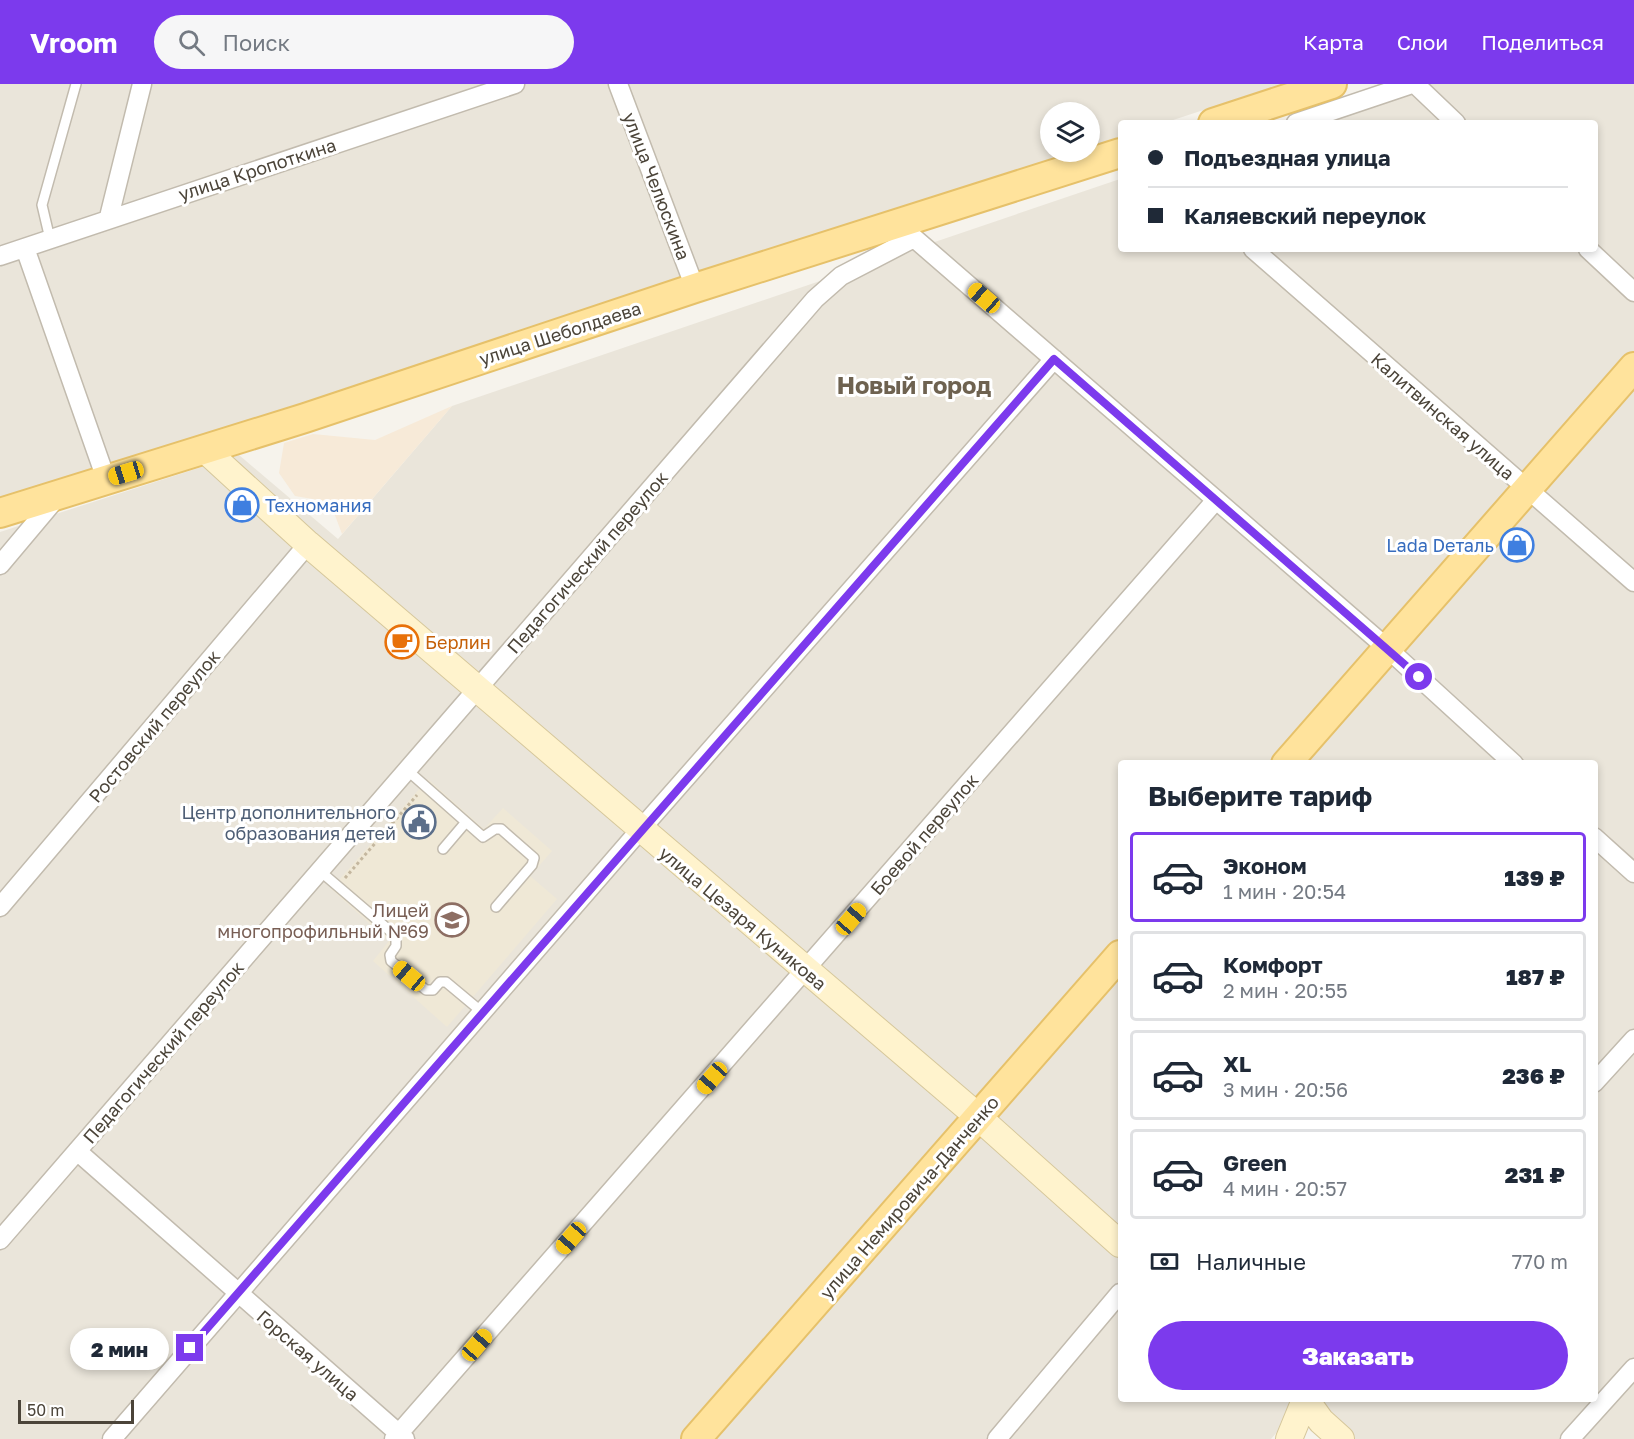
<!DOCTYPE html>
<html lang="ru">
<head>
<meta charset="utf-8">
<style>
	:root { --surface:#fff; --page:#f6f6f7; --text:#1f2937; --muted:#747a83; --line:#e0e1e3; --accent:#7c3aed }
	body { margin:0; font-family:"Golos Text",sans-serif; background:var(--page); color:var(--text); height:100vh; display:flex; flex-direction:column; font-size:22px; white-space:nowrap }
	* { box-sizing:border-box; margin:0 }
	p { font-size:20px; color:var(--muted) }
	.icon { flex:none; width:33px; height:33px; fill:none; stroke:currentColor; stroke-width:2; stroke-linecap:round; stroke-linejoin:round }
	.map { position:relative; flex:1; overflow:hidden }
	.drawer { position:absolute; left:1118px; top:676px; width:480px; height:642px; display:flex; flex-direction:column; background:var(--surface); border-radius:6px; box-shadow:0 3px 9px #0003 }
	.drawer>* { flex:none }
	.hud { position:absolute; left:1118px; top:36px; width:480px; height:132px; border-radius:6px; box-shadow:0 3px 9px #0003; display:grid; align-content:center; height:132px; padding:0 30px; background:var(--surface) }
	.controls { position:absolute; left:1040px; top:18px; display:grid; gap:12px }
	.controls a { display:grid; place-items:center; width:60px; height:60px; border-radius:50%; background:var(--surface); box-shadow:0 3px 9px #0003; font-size:30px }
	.scale { position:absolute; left:18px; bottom:15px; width:116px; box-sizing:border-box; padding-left:6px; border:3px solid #4b4439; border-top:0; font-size:16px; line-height:21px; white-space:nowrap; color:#4b4439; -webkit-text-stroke:4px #fff; paint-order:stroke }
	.end { position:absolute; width:27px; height:27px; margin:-14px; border:8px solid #7c3aed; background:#fff; box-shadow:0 0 0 3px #fff }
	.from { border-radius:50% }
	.bubble { position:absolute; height:42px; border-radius:21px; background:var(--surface); box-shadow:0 3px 9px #0003; font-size:20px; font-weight:800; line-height:42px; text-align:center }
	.car { position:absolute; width:18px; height:36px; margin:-18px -9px; border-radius:8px; box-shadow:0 0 4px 2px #0007; background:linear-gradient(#f5c518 24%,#345 0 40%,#f5c518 0 76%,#345 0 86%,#f5c518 0) }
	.hud b { display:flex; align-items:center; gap:21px; height:57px; font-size:22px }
	.hud b+b { border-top:2px solid var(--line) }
	.hud i { width:15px; height:15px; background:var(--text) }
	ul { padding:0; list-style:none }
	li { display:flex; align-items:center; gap:18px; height:90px; margin:0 12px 9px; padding:0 18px; border:3px solid var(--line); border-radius:6px }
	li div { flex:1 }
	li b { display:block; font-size:22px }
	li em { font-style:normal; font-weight:800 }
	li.active { border-color:var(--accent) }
	li>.icon { width:54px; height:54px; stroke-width:1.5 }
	h2 { padding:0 30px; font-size:27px; line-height:72px }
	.pay { display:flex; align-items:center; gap:15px; height:66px; padding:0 30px; font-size:22px }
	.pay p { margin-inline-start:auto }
	.action { display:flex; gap:12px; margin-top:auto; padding:12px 30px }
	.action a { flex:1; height:69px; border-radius:36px; background:var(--accent); color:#fff; font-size:24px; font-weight:800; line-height:69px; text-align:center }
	header { display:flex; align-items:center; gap:36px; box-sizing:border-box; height:84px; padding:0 30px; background:var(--accent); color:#fff }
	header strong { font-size:28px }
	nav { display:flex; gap:33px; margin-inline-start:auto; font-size:21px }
	.search { width:420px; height:54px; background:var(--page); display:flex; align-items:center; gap:15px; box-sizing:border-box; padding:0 21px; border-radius:33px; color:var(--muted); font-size:22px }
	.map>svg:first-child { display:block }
	.residential { fill:#eae5da }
	.commercial { fill:#f7ead8 }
	.education { fill:#efe8d6 }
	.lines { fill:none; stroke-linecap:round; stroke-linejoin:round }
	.lane-casing { stroke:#c2bbae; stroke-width:12 }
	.street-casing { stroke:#c2bbae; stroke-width:21 }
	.secondary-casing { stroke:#d6c79b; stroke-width:28 }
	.primary-casing { stroke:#e6c16a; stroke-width:32 }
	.path { stroke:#c4b79f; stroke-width:3; stroke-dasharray:3 3; stroke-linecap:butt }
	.lane { stroke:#fff; stroke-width:9 }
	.street { stroke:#fff; stroke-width:18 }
	.secondary { stroke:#fff3cd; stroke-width:26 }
	.primary { stroke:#ffe39c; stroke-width:28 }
	.route { stroke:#7c3aed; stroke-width:8 }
	.labels { text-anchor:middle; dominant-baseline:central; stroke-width:6; stroke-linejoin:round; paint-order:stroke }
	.street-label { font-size:18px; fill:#4b4439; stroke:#fff }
	.shop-label { font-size:18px; fill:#366cbe; stroke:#fff; text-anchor:start }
	.food-label { font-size:18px; fill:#c56008; stroke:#fff; text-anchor:start }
	.service-label { font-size:18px; fill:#4e5e75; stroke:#fff; text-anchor:end }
	.education-label { font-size:18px; fill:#785e54; stroke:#fff; text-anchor:end }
	.district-label { font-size:24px; font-weight:bold; fill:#6e6250; stroke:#fff }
</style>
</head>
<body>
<header>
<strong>Vroom</strong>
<div class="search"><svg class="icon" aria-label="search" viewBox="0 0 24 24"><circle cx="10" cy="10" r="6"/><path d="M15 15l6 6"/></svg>Поиск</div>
<nav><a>Карта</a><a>Слои</a><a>Поделиться</a></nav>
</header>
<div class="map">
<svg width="1634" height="1355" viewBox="0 0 1634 1355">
	<rect width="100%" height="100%" fill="#f6f3ec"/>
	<path class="residential" d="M 0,0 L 1283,0 L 1164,39 L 1120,39 L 1120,53 L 1089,63 L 1089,28 L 1050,28 L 1050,68 L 1077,68 L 0,419 Z
		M 1398,0 L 1634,0 L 1634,1355 L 1353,1355 L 1307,1316 L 1594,1316 L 1594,680 L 1120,680 L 1120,1316 L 1304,1316 L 1271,1355 L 0,1355 L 0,448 L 239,371 L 338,455 L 452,322 L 1120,95 L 1120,165 L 1594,165 L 1594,39 L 1283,39 Z"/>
	<path class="commercial" d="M 452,322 L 342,450 L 330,418 L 295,412 L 279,389 L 284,359 L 313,350 L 375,356 Z"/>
	<path class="education" d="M 428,695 L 484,745 L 503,724 L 552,767 L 530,792 L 557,815 L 447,943 L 373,877 L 389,857 L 331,805 Z"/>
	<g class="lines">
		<g class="lane-casing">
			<path id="lane" d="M 50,155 L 42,121 L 76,0
				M 407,686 L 483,753 L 495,745 L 501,745 L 534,774 L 532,781 L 496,823
				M 443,765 L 466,738
				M 320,787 L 396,852 L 396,862 L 390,871 L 391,877 L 426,906 L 433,906 L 440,898 L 446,898 L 482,928"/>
		</g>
		<g class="street-casing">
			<path id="street" d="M 618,0 L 695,204
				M 1415,0 L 1456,39
				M 1296,39 L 1412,0
				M 109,133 L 142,0
				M 906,147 L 1387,564 L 1514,680
				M 25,164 L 106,395
				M 1253,165 L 1634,498
				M 1588,165 L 1634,208
				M 0,172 L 515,0
				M 0,481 L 58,412
				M 1594,753 L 1634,789
				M 0,823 L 308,460
				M 1594,999 L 1634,955
				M 77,1067 L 405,1355
				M 0,1156 L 815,215 L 841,192 L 914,154
				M 112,1355 L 640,746 L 1054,275
				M 394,1355 L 1216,416
				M 997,1355 L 1120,1209
				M 1570,1355 L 1634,1284"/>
		</g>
		<g class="secondary-casing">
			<path id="secondary" d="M 204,365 L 308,460 L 968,1024 L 1120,1160
				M 1306,1316 L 1321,1337 L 1341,1355
				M 1289,1355 L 1305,1316"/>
		</g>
		<g class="primary-casing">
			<path id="primary" d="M 1213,39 L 1332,0
				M 0,429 L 305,334 L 695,204 L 1120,69
				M 1286,680 L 1634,283
				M 696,1355 L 1120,871"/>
		</g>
		<path class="path" d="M 345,794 L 417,711"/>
		<use href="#lane" class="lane"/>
		<use href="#street" class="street"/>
		<use href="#secondary" class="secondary"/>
		<use href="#primary" class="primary"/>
	</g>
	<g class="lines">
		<path class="route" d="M 190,1264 L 1054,275 L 1419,593"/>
	</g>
	<defs>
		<g id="shop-ring" transform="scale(1.725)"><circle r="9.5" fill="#fff" stroke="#3f7fe0" stroke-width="1.5"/><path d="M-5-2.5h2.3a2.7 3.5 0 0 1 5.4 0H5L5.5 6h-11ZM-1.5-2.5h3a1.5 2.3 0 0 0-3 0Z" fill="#3f7fe0"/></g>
		<g id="cafe-ring" transform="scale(1.725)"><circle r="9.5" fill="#fff" stroke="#e8710a" stroke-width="1.5"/><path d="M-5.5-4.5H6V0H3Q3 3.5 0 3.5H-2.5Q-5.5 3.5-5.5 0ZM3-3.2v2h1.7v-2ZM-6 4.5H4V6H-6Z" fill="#e8710a"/></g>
		<g id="civic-ring" transform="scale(1.725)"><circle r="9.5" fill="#fff" stroke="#5c6f8a" stroke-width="1.5"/><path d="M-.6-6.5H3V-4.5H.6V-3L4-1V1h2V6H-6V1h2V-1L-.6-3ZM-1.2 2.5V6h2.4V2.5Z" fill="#5c6f8a"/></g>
		<g id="school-ring" transform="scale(1.725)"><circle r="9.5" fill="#fff" stroke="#8d6e63" stroke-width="1.5"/><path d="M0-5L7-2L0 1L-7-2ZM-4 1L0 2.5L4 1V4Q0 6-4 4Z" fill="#8d6e63"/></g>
	</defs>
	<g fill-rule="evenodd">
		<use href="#shop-ring" x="242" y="421"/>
		<use href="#shop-ring" x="1517" y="461"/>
		<use href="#cafe-ring" x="402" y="558"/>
		<use href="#civic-ring" x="419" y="738"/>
		<use href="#school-ring" x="452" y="836"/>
	</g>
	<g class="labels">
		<g class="street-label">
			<text transform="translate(257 85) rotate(-18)">улица Кропоткина</text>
			<text transform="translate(657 102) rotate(69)">улица Челюскина</text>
			<text transform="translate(560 249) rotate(-18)">улица Шеболдаева</text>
			<text transform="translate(1443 332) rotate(41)">Калитвинская улица</text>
			<text transform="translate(587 478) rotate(-49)">Педагогический переулок</text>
			<text transform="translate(154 642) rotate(-50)">Ростовский переулок</text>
			<text transform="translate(924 750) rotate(-49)">Боевой переулок</text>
			<text transform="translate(743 834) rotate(40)">улица Цезаря Куникова</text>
			<text transform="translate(163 968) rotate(-49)">Педагогический переулок</text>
			<text transform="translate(909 1113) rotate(-49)">улица Немировича-Данченко</text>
			<text transform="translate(308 1271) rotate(41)">Горская улица</text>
		</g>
		<g class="shop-label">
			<text x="265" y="421">Техномания</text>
			<text x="1494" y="461" text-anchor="end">Lada Dеталь</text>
		</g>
		<g class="food-label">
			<text x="425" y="558">Берлин</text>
		</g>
		<g class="service-label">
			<text x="396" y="728">Центр дополнительного<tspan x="396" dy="21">образования детей</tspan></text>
		</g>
		<g class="education-label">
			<text x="429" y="826">Лицей<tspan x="429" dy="21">многопрофильный №69</tspan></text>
		</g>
		<g class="district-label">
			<text x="914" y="300">Новый город</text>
		</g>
	</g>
</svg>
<div class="controls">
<a><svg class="icon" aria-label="layers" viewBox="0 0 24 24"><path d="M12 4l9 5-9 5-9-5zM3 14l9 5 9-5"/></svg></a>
</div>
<div class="scale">50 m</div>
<i class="end from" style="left:1419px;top:593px"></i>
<i class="end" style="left:190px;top:1264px"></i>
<div class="bubble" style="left:70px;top:1244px;width:99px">2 мин</div>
<i class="car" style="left:984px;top:214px;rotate:311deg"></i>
<i class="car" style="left:126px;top:389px;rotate:253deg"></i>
<i class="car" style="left:851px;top:835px;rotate:41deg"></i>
<i class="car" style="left:409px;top:892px;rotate:310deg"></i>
<i class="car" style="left:712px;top:994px;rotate:221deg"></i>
<i class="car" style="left:571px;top:1154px;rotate:221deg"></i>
<i class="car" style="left:477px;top:1261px;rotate:41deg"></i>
<div class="hud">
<b><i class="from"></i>Подъездная улица</b>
<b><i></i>Каляевский переулок</b>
</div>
<section class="drawer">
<h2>Выберите тариф</h2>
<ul>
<li class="active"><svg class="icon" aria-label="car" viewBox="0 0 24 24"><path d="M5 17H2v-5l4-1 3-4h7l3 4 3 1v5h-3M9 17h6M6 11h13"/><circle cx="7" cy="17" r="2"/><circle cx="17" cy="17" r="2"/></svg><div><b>Эконом</b><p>1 мин · 20:54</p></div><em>139 ₽</em></li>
<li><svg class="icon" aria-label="car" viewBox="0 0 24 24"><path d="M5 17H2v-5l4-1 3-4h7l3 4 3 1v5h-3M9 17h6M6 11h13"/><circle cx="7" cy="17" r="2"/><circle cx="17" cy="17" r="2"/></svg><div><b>Комфорт</b><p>2 мин · 20:55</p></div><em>187 ₽</em></li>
<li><svg class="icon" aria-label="car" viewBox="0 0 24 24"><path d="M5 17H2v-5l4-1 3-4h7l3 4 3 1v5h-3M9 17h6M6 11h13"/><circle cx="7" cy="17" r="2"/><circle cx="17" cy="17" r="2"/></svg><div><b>XL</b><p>3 мин · 20:56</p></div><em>236 ₽</em></li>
<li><svg class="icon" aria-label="car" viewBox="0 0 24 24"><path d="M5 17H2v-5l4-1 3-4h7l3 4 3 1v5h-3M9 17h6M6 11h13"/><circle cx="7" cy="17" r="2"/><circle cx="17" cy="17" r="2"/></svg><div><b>Green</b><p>4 мин · 20:57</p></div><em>231 ₽</em></li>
</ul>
<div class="pay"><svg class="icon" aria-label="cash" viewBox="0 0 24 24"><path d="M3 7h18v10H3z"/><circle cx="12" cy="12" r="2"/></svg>Наличные<p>770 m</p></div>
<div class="action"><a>Заказать</a></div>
</section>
</div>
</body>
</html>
